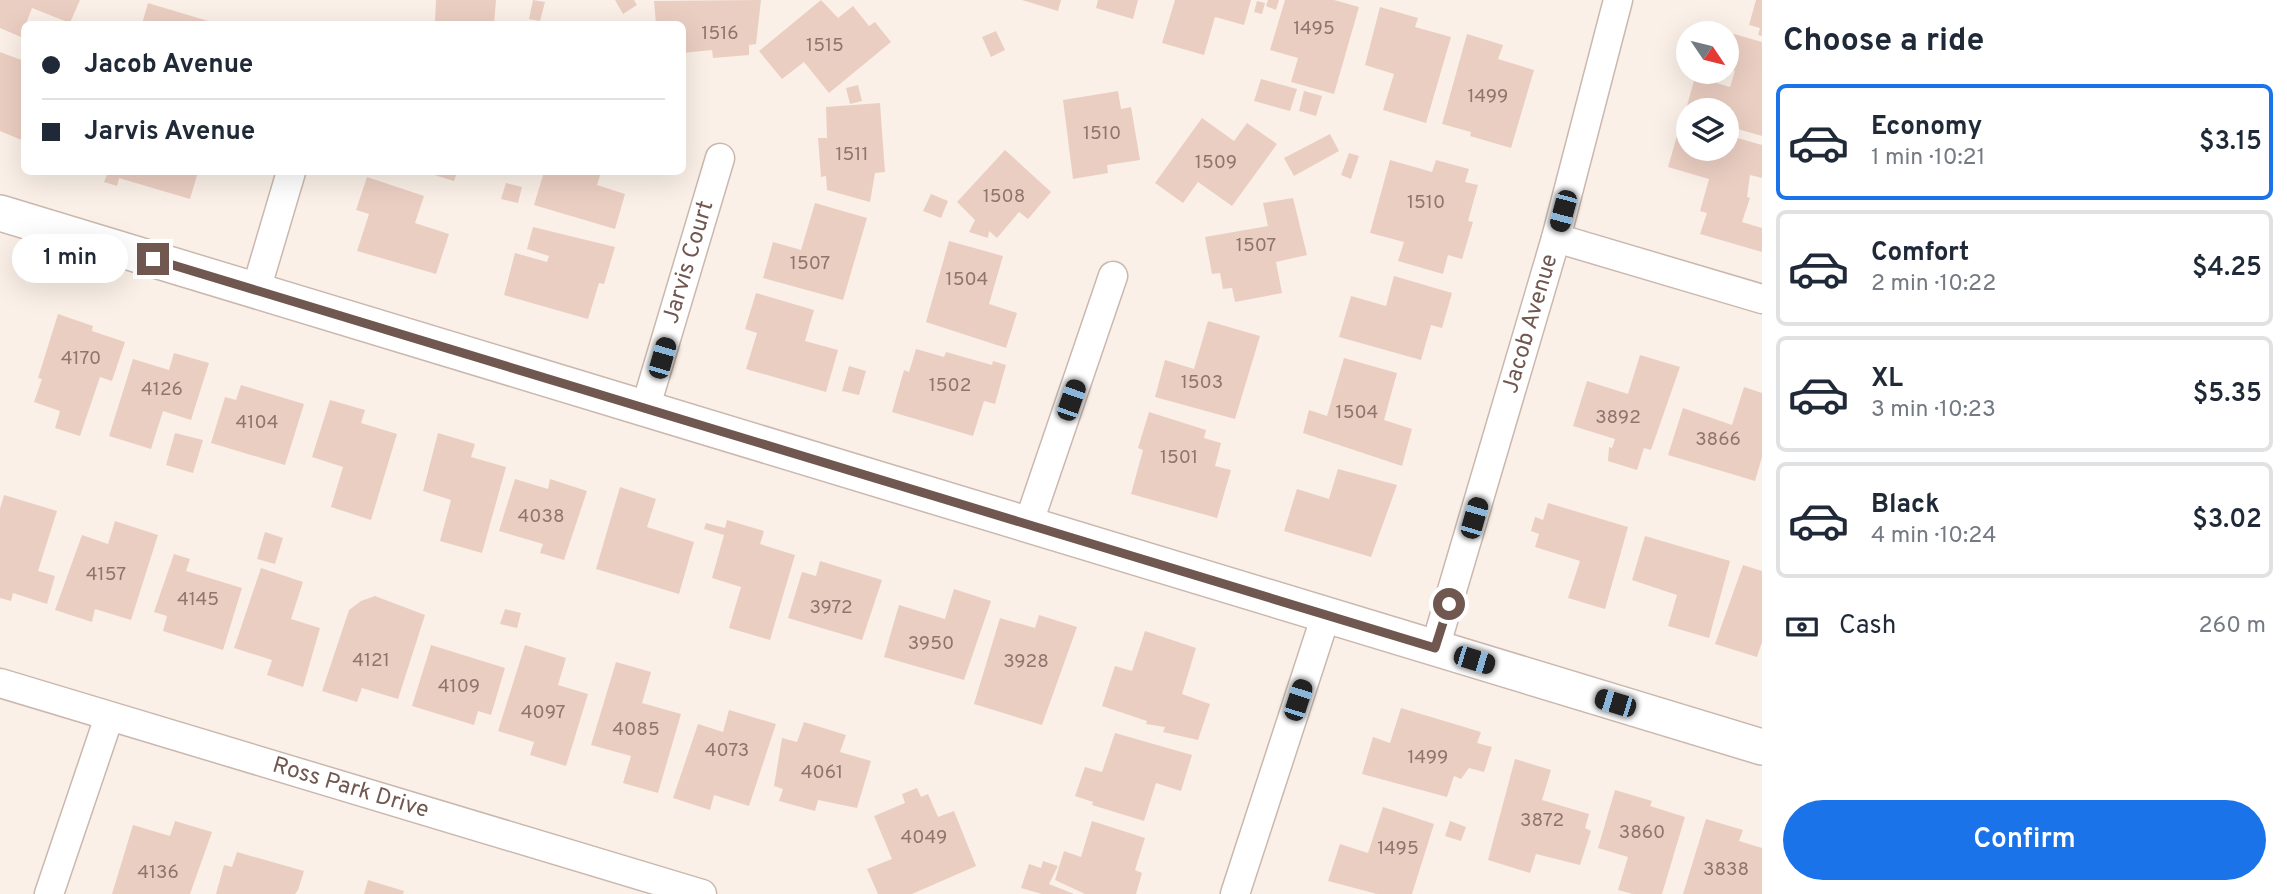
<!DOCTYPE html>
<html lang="en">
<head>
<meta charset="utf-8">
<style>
	:root { --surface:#fff; --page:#f2f2f3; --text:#1f2937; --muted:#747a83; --line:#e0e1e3; --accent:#1a73e8 }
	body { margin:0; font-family:Overpass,sans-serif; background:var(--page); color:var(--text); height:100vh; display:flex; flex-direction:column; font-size:26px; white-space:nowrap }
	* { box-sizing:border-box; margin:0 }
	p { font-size:23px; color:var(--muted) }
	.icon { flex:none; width:38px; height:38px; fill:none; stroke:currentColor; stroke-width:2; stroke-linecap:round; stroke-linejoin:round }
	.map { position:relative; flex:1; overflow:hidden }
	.panel { display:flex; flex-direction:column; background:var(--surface); width:525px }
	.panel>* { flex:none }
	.guide { position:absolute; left:21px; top:21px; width:665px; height:154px; border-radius:10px; box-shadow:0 7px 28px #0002; display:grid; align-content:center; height:154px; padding:0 21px; background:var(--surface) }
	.needle { width:46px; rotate:125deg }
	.buttons { position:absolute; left:1676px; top:21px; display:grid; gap:14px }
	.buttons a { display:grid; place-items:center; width:63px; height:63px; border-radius:50%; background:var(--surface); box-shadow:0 7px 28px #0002; font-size:35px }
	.end { position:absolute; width:32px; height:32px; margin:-16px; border:9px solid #70574f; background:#fff; box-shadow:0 0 0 4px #fff }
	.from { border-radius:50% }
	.bubble { position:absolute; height:49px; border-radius:24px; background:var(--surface); box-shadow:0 7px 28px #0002; font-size:23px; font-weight:600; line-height:49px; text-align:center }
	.car { position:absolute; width:21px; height:42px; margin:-21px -10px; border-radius:9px; box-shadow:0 0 5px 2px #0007; background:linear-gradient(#222 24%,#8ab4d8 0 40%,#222 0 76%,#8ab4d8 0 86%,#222 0) }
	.guide b { display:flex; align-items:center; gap:24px; height:66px; font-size:26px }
	.guide b+b { border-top:2px solid var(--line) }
	.guide i { width:18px; height:18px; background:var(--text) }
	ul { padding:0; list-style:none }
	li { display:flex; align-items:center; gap:21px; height:116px; margin:0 14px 10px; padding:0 7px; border:4px solid var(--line); border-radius:10px }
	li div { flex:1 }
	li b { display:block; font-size:26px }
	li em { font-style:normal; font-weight:600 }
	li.selected { border-color:var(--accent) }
	li>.icon { width:63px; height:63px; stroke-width:1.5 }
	h2 { padding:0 21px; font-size:32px; line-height:84px }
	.pay { display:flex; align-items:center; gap:18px; height:77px; padding:0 21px; font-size:26px }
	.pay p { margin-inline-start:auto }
	.action { display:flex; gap:14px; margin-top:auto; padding:14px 21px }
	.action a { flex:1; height:80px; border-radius:42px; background:var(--accent); color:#fff; font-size:28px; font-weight:600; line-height:80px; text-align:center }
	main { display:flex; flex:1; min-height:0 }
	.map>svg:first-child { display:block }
	.building { fill:#ebcec2 }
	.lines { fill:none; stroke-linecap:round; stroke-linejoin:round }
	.minor-casing { stroke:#cab8af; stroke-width:31 }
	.tertiary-casing { stroke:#cab8af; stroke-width:38 }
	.minor { stroke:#fff; stroke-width:28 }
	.tertiary { stroke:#fff; stroke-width:35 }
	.route { stroke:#70574f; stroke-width:9 }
	.labels { text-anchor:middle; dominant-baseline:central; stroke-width:6; stroke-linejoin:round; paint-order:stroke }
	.number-label { font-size:19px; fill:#8f756c }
	.street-label { font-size:23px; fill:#70574f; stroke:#fdf5ed }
</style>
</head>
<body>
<main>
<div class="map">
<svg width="1762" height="894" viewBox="0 0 1762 894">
	<rect width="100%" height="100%" fill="#faf0e7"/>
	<path class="building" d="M 0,0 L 80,0 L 70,23 L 32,8 L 21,37 L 0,28 Z
		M 436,0 L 496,0 L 494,24 L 430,24 L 430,21 L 435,21 Z
		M 533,0 L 545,2 L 540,21 L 529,19 Z
		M 615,0 L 634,0 L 637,5 L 623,14 Z
		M 761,0 L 756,44 L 749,45 L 749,55 L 713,58 L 712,50 L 682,53 L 682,24 L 656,24 L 654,1 Z
		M 821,0 L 838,18 L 853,6 L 869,26 L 875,22 L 891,42 L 829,93 L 804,62 L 782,79 L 759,51 Z
		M 1022,0 L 1061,0 L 1058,11 Z
		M 1098,0 L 1138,0 L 1133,19 L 1096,8 Z
		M 1175,0 L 1251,0 L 1244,25 L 1215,17 L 1204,55 L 1162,43 Z
		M 1268,0 L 1279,0 L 1276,10 L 1266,6 Z
		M 1285,0 L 1334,0 L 1359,7 L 1334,94 L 1291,82 L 1298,58 L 1270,50 Z
		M 1756,0 L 1762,0 L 1762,36 L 1758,35 L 1760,28 L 1749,25 Z
		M 1257,1 L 1265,3 L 1262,14 L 1254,12 Z
		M 148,3 L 218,24 L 142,24 Z
		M 1380,7 L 1418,18 L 1415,27 L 1451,37 L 1426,123 L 1383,110 L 1394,74 L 1365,65 Z
		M 996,31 L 1005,50 L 991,57 L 982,37 Z
		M 1727,32 L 1762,42 L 1762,136 L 1727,126 L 1727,110 L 1689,110 L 1689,115 L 1685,113 L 1695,77 L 1730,87 L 1735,71 L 1727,69 Z
		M 1467,34 L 1503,45 L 1498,59 L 1534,70 L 1511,148 L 1470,136 L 1471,132 L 1442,124 Z
		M 0,52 L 24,61 L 24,141 L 0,131 Z
		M 1261,79 L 1297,89 L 1290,111 L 1254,101 Z
		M 858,85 L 862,101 L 850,104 L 846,88 Z
		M 1118,91 L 1121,109 L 1131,107 L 1140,160 L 1107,165 L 1108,173 L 1073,179 L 1063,100 Z
		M 1304,91 L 1322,96 L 1316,116 L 1299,111 Z
		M 880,103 L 885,172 L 875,173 L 870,202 L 827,190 L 826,176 L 821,177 L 818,138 L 827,138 L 826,107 Z
		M 1202,118 L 1234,141 L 1247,123 L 1277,144 L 1232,206 L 1198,182 L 1183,203 L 1155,183 Z
		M 1681,122 L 1689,124 L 1689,149 L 1727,149 L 1727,135 L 1762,145 L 1762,178 L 1750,175 L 1747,197 L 1750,198 L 1742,222 L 1762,228 L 1762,252 L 1700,234 L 1707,213 L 1700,211 L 1709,179 L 1668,167 Z
		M 1330,134 L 1339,151 L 1294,176 L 1284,158 Z
		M 1005,150 L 1051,192 L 1028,219 L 1019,212 L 997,238 L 989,231 L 988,238 L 969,232 L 975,220 L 957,202 Z
		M 1349,153 L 1359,156 L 1351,179 L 1341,175 Z
		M 1390,160 L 1432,172 L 1436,160 L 1469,169 L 1465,182 L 1478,185 L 1468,221 L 1473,222 L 1462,259 L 1448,255 L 1443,274 L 1398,261 L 1404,242 L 1370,233 Z
		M 99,172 L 198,172 L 190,199 L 119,178 L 117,186 L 104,182 L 107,175 Z
		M 425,172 L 457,172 L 454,181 Z
		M 544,172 L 601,172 L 597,185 L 625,194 L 615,229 L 534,205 Z
		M 367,177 L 424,196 L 415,223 L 449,234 L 436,274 L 357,251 L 369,214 L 356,210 Z
		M 506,183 L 522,187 L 518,203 L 501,199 Z
		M 931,194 L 948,201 L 941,218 L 923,211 Z
		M 1293,198 L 1307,255 L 1276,262 L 1282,293 L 1235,302 L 1232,288 L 1223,289 L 1220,273 L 1212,274 L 1205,237 L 1268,226 L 1263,203 Z
		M 815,203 L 867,218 L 843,300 L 763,278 L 773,242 L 801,250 Z
		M 533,227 L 615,247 L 604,284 L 599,283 L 588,319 L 504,295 L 515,253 L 547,262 L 549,256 L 527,249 Z
		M 949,241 L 1003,256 L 989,304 L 1017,313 L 1006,348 L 926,322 Z
		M 1394,276 L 1452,293 L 1442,328 L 1431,325 L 1421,360 L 1339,337 L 1351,296 L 1386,306 Z
		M 756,293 L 814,310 L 805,341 L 838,350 L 826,392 L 746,369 L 757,333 L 745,329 Z
		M 58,314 L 93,326 L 92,331 L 125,342 L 112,381 L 100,377 L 80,436 L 55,428 L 60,411 L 34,402 L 42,379 L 38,378 Z
		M 1208,321 L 1260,336 L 1235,419 L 1155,397 L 1165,360 L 1194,369 Z
		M 916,349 L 944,357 L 946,352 L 992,365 L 993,361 L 1006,365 L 995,404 L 984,401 L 973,436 L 892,412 L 904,370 L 909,372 Z
		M 174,353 L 209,363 L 191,420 L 163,411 L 151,449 L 109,436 L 133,359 L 169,370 Z
		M 1640,355 L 1680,367 L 1651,450 L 1644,448 L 1637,470 L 1608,461 L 1609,447 L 1612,448 L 1615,439 L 1573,426 L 1587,381 L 1628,394 Z
		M 1344,358 L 1397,373 L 1384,420 L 1412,429 L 1402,466 L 1303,433 L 1309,410 L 1327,416 Z
		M 849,366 L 866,371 L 859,395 L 842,391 Z
		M 241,385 L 304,404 L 285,465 L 211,443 L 225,397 L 236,400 Z
		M 1744,387 L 1762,393 L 1762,457 L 1755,481 L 1668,455 L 1683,408 L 1732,425 Z
		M 330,400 L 365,410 L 361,423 L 397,434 L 371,520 L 331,507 L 343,467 L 312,457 Z
		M 1149,412 L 1206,430 L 1204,438 L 1221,443 L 1215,466 L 1231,470 L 1217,518 L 1131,494 L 1143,450 L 1138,448 Z
		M 175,433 L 203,440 L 193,473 L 166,465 Z
		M 438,433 L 475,444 L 471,457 L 506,467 L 482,553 L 440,541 L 451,500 L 423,491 Z
		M 1338,469 L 1397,485 L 1371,557 L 1284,531 L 1297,489 L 1329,499 Z
		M 515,479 L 548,489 L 550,479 L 587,491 L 564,560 L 540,553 L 543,544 L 499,531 Z
		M 620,487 L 656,499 L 647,527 L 694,542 L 679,594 L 596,569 Z
		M 4,495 L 57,511 L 38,571 L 55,576 L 47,604 L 13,593 L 11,601 L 0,598 L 0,509 Z
		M 1548,503 L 1628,527 L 1605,609 L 1568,598 L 1580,561 L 1535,547 L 1539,534 L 1531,531 L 1535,517 L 1543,520 Z
		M 727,520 L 764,531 L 760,544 L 795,555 L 770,640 L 729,628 L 741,587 L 712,578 L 724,535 L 704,529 L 706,523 L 725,528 Z
		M 115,521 L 158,535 L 131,620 L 95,609 L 92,622 L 55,610 L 82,535 L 108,544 Z
		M 265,532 L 283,538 L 275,564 L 257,559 Z
		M 1645,536 L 1730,561 L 1709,638 L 1668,626 L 1677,595 L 1632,580 Z
		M 174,554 L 190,559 L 186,571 L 242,588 L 223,650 L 163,631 L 167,616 L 154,612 Z
		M 820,561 L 882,580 L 862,640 L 788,618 L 802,572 L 816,576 Z
		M 1743,565 L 1762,571 L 1762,642 L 1757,657 L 1715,644 Z
		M 261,568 L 303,582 L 291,619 L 320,628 L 303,687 L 267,675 L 272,660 L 234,648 Z
		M 954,589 L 991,601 L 964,680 L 884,657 L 899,605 L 945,619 Z
		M 375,596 L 425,615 L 398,699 L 362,688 L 357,702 L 322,691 L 349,610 L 361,601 Z
		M 505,609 L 521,613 L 517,628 L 500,624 Z
		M 1039,615 L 1077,627 L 1042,725 L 974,704 L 1000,618 L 1035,628 Z
		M 1145,631 L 1196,648 L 1182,694 L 1210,704 L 1198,740 L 1163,732 L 1165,727 L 1146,724 L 1147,721 L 1102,706 L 1115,666 L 1132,671 Z
		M 431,645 L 505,668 L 491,715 L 478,711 L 474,725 L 412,706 Z
		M 525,645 L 566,658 L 558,685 L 588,694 L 566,766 L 530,755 L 534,742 L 498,731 Z
		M 616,662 L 651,672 L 642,703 L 681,714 L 658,793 L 623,783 L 631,756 L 591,745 Z
		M 1401,708 L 1481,732 L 1477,743 L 1492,747 L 1484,772 L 1469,768 L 1461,779 L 1454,776 L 1447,797 L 1362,774 L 1373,737 L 1390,743 Z
		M 729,710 L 776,724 L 749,806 L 714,795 L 710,810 L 673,798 L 698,724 L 723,732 Z
		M 804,722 L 846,735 L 840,752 L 871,761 L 857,808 L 818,800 L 815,811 L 779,801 L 783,789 L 774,786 L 782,738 L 797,742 Z
		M 1115,733 L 1192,755 L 1181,791 L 1156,783 L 1144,821 L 1092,805 L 1093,802 L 1075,796 L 1085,767 L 1102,772 Z
		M 1515,759 L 1551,770 L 1542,800 L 1589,814 L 1585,828 L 1591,831 L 1580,865 L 1536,854 L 1530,873 L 1488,860 Z
		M 917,788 L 921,797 L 928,794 L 938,817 L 954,811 L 976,866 L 912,894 L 878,894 L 867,869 L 892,859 L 874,816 L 905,803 L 902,794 Z
		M 1615,790 L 1652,801 L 1650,806 L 1685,817 L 1662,894 L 1633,894 L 1618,890 L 1628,857 L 1598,848 Z
		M 1383,807 L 1434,824 L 1412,894 L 1377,894 L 1328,881 L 1340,844 L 1368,853 Z
		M 1706,819 L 1743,830 L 1739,841 L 1762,848 L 1762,894 L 1683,894 Z
		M 175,821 L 212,832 L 190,894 L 112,894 L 133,825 L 170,836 Z
		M 1092,821 L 1145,838 L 1135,870 L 1142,873 L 1136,894 L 1085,894 L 1055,880 L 1064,851 L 1081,857 Z
		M 1450,821 L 1466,827 L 1461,841 L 1445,836 Z
		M 237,852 L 304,871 L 298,890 L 295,894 L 216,894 L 224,865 L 232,867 Z
		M 1043,861 L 1058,866 L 1049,884 L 1074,894 L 1042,894 L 1021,888 L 1029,864 L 1041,868 Z
		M 368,880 L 404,891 L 403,894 L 364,894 Z"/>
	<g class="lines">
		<g class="minor-casing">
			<g id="minor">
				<path d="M 1556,238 L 1762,299"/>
				<path d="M 256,290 L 291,172"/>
				<path id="s1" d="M 646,406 L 720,158"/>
				<path d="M 1028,525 L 1113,276"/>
				<path id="s2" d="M 1435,648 L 1556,238 L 1618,0"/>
				<path id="s3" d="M 0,683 L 702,894"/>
				<path d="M 49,894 L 109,717"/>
				<path d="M 1235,894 L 1326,615"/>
			</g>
		</g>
		<g class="tertiary-casing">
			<path id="tertiary" d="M 0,213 L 1762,747"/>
		</g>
		<use href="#minor" class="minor"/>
		<use href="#tertiary" class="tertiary"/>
	</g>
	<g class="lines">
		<path class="route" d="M 153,259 L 1435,648 L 1449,604"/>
	</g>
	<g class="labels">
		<g class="number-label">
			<text x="1314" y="29">1495</text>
			<text x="720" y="34">1516</text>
			<text x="825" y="46">1515</text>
			<text x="1488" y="97">1499</text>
			<text x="1102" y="134">1510</text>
			<text x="852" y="155">1511</text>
			<text x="1216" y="163">1509</text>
			<text x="1004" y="197">1508</text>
			<text x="1426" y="203">1510</text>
			<text x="1256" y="246">1507</text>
			<text x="810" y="264">1507</text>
			<text x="967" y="280">1504</text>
			<text x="81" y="359">4170</text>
			<text x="1202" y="383">1503</text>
			<text x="950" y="386">1502</text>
			<text x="162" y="390">4126</text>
			<text x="1357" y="413">1504</text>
			<text x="1618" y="418">3892</text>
			<text x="257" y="423">4104</text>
			<text x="1718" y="440">3866</text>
			<text x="1179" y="458">1501</text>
			<text x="541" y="517">4038</text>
			<text x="106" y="575">4157</text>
			<text x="198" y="600">4145</text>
			<text x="831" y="608">3972</text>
			<text x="931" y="644">3950</text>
			<text x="371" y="661">4121</text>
			<text x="1026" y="662">3928</text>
			<text x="459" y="687">4109</text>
			<text x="543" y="713">4097</text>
			<text x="636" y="730">4085</text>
			<text x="727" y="751">4073</text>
			<text x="1428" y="758">1499</text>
			<text x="822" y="773">4061</text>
			<text x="1542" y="821">3872</text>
			<text x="1642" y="833">3860</text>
			<text x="924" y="838">4049</text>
			<text x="1398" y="849">1495</text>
			<text x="1726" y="870">3838</text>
			<text x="158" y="873">4136</text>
		</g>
		<g class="street-label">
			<text stroke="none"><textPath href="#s1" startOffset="150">Jarvis Court</textPath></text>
			<text stroke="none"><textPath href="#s2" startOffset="338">Jacob Avenue</textPath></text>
			<text stroke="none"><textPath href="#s3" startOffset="366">Ross Park Drive</textPath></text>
		</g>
	</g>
</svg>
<div class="buttons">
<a><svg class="needle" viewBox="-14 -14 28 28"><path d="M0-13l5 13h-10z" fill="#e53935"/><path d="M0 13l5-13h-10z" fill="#747a83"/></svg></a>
<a><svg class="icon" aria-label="layers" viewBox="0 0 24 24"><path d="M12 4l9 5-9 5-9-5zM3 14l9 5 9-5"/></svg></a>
</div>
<i class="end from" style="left:1449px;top:604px"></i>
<i class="end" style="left:153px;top:259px"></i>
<div class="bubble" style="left:12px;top:234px;width:116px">1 min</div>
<i class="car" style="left:1563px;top:211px;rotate:195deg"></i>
<i class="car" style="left:662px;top:358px;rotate:16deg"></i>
<i class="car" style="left:1071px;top:400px;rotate:19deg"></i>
<i class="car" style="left:1474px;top:518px;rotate:16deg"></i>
<i class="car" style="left:1474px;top:660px;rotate:107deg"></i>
<i class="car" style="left:1298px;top:700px;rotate:18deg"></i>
<i class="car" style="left:1615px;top:703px;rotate:287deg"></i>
<div class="guide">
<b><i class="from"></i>Jacob Avenue</b>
<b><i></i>Jarvis Avenue</b>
</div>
</div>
<section class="panel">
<h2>Choose a ride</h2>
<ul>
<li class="selected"><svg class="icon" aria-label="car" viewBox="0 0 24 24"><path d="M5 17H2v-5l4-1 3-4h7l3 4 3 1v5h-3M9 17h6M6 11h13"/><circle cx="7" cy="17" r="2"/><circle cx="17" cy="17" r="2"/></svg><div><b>Economy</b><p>1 min · 10:21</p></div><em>$3.15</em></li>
<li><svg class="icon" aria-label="car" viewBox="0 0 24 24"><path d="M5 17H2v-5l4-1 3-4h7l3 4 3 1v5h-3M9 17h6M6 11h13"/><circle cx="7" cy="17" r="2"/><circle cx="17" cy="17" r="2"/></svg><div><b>Comfort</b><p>2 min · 10:22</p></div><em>$4.25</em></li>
<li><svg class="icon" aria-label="car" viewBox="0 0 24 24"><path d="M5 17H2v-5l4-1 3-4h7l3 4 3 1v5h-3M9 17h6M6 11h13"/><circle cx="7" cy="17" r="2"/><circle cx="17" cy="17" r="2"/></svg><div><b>XL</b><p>3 min · 10:23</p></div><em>$5.35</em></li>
<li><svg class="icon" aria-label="car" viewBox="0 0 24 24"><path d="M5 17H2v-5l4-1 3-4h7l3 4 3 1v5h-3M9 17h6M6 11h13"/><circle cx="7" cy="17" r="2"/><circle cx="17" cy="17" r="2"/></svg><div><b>Black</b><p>4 min · 10:24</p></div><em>$3.02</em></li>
</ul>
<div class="pay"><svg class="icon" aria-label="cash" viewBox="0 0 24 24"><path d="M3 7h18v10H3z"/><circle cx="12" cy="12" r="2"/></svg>Cash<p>260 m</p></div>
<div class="action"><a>Confirm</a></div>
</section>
</main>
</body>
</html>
